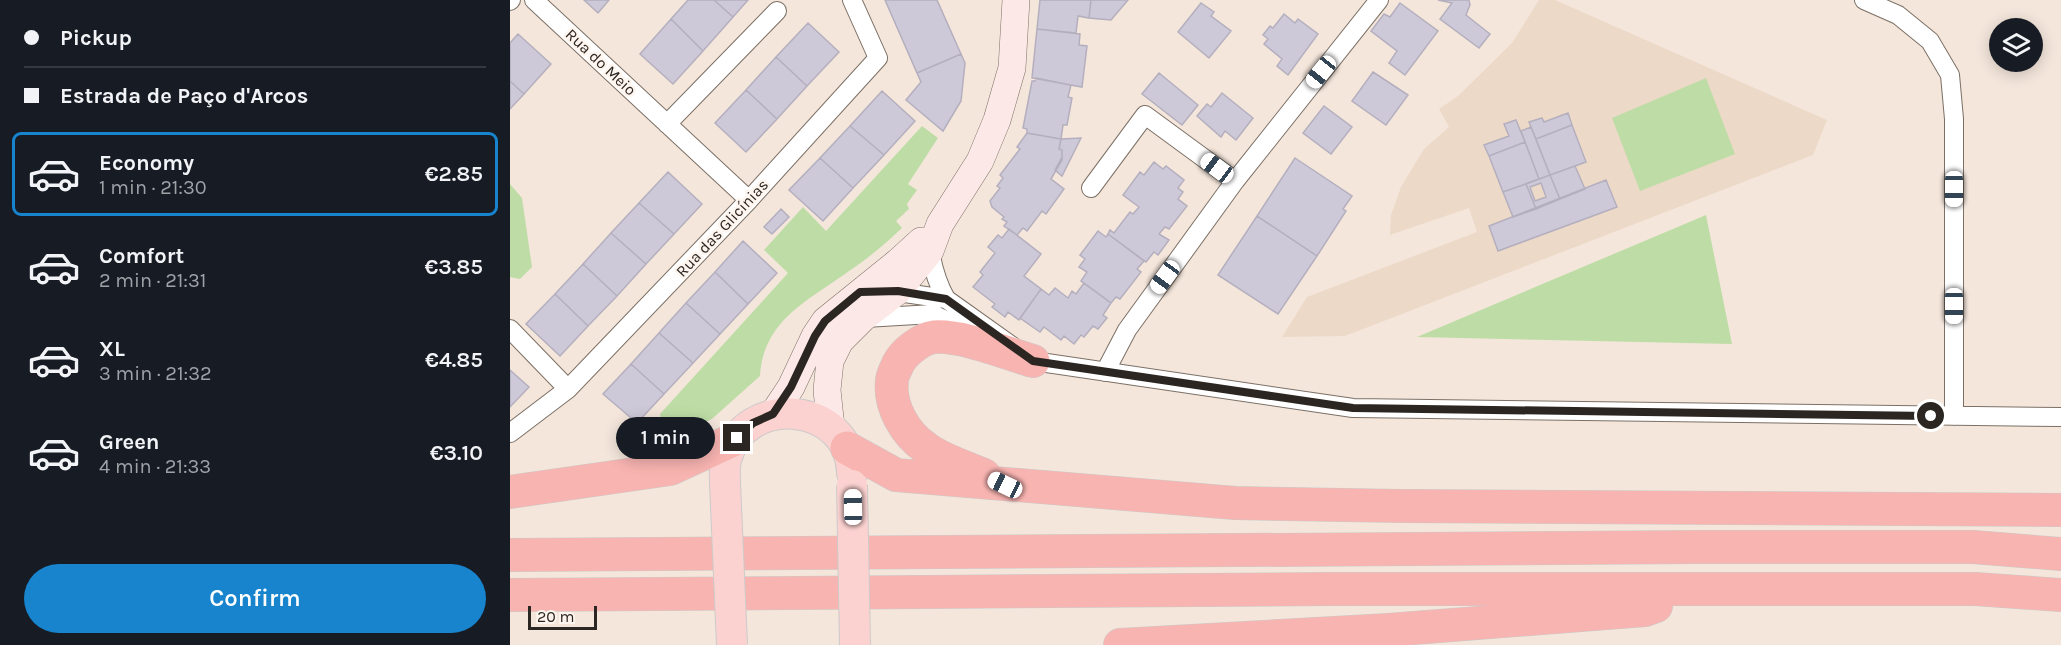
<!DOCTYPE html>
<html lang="en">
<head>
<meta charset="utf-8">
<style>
	:root { --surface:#171b24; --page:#20242c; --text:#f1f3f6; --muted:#9ea1a6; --line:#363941; --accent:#1884ce }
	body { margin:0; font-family:Karla,sans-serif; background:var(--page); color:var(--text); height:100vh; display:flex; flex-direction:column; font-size:22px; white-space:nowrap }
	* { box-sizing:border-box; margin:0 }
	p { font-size:20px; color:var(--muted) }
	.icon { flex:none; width:33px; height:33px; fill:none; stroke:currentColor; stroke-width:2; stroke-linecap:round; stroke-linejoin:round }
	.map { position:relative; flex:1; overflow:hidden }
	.panel { display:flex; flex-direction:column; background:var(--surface); width:510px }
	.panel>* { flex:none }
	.banner { display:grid; align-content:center; height:132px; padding:0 24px; background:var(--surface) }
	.controls { position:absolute; left:1479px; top:18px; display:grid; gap:12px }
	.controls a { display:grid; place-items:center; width:54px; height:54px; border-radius:50%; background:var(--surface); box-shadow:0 3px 15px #0003; font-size:30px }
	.scale { position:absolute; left:18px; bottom:15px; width:69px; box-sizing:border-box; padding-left:6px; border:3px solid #2b2621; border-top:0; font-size:16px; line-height:21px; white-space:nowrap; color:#2b2621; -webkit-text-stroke:4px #fdf5ee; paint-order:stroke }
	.end { position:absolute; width:27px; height:27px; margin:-14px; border:8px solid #2b2621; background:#fff; box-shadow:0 0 0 3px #fff }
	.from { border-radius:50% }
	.bubble { position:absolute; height:42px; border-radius:21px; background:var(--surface); box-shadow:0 3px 15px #0003; font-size:20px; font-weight:600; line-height:42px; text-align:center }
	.car { position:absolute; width:18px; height:36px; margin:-18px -9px; border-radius:8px; box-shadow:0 0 4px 2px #0007; background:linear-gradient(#fff 24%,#345 0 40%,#fff 0 76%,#345 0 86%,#fff 0) }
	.banner b { display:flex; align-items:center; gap:21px; height:57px; font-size:22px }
	.banner b+b { border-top:2px solid var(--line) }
	.banner i { width:15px; height:15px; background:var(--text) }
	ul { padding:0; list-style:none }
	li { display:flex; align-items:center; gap:18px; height:84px; margin:0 12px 9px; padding:0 12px; border:3px solid transparent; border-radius:9px }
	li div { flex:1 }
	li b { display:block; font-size:22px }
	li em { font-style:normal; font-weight:600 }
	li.active { border-color:var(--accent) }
	li>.icon { width:54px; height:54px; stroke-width:1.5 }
	.action { display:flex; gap:12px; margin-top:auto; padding:12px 24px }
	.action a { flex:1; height:69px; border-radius:36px; background:var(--accent); color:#fff; font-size:24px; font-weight:600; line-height:69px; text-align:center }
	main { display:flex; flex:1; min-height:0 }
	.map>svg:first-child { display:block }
	.built { fill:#edd9c8 }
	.green { fill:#bedda6 }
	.building { fill:#cec9d8; stroke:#b4afbe; stroke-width:1.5; fill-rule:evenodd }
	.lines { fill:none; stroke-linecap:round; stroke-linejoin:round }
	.street-casing { stroke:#7c7066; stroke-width:20 }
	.secondary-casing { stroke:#7c7066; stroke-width:28 }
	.primary-casing { stroke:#cccbca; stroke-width:32 }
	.highway-casing { stroke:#cccbca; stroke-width:34 }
	.street { stroke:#fff; stroke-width:18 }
	.secondary { stroke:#fde8e8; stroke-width:27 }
	.primary { stroke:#fbd2d0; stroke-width:30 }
	.highway { stroke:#f8b4b1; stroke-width:33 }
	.primary-bridge-casing { stroke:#cccbca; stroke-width:32; stroke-linecap:butt }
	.primary-bridge { stroke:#fbd2d0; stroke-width:30 }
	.route { stroke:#2b2621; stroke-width:8 }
	.labels { text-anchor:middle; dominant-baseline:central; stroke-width:5; stroke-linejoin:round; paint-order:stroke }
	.street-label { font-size:16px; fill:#2b2621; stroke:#fdf5ee }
</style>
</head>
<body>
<main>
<section class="panel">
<div class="banner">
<b><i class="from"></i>Pickup</b>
<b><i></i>Estrada de Paço d'Arcos</b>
</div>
<ul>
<li class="active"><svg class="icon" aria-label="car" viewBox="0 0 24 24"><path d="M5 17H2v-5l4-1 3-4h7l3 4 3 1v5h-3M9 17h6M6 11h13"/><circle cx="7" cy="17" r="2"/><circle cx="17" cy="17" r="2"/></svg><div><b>Economy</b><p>1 min · 21:30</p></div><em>€2.85</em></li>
<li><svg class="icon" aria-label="car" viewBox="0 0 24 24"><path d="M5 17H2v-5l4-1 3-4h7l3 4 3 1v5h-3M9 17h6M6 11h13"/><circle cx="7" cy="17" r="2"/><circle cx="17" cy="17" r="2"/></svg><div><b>Comfort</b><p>2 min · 21:31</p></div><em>€3.85</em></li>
<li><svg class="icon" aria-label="car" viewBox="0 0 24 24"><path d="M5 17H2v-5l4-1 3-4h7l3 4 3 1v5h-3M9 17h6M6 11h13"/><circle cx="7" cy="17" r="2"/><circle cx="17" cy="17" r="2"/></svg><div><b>XL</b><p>3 min · 21:32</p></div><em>€4.85</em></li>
<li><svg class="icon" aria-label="car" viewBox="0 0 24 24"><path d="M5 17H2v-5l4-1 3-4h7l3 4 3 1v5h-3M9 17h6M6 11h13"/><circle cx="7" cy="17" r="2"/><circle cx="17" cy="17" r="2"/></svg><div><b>Green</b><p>4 min · 21:33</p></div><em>€3.10</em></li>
</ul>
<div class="action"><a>Confirm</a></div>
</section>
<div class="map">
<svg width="1551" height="645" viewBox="0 0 1551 645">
	<rect width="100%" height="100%" fill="#f4e6db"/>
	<path class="built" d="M 1029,0 L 1045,0 L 1317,120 L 1303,155 L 835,336 L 772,337 L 797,297 L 967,232 L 959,208 L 880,235 L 881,215 L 891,187 L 914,149 L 939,127 L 929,109 L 948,96 L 1002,43 Z"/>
	<path class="green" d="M 1196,78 L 1225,154 L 1130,191 L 1102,118 Z
		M 412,126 L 428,138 L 398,184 L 407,190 L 397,204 L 399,209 L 386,221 L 392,228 C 376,243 360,257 342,269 C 301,299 253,319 250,376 L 203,418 L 158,445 L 150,414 L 278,273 L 254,250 L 293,207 L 316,231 Z
		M 0,184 L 12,198 L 22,267 L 10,279 L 0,277 Z
		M 1196,215 L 1222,344 L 907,337 Z"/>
	<path class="building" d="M 74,0 L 99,0 L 88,13 Z
		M 178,0 L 204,0 L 223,17 L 193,51 L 161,19 Z
		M 204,0 L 238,0 L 223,17 Z
		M 375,0 L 427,0 L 451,54 L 407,73 Z
		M 530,0 L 581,0 L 579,18 L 568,16 L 566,33 L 527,29 Z
		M 581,0 L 618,0 L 601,20 L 579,18 Z
		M 928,0 L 959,0 L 960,5 L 956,15 L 980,34 L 969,48 L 930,19 L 942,3 Z
		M 691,3 L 704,12 L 701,16 L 721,31 L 699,58 L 668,32 Z
		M 890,3 L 928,31 L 895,75 L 879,63 L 887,51 L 861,31 L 874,14 L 880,17 Z
		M 774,14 L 785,23 L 788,19 L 808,34 L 778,75 L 767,66 L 772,59 L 754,44 L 758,39 L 753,35 L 760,26 L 763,28 Z
		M 161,19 L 193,51 L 163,84 L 130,54 Z
		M 298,23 L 329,52 L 297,86 L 266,57 Z
		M 527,29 L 570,34 L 569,45 L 577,46 L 572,87 L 522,78 Z
		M 8,34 L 41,64 L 14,94 L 0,81 L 0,43 Z
		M 451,54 L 455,63 L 451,101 L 433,131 L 396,100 L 411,82 L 407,73 Z
		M 266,57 L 297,86 L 267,119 L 236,90 Z
		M 863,72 L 898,95 L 876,125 L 842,101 Z
		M 649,73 L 688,105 L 672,125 L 632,94 Z
		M 526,78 L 561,85 L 558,97 L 562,98 L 557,125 L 553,125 L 551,139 L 517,133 L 517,129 L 513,128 L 522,81 L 525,81 Z
		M 0,81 L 14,94 L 0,109 Z
		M 236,90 L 267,119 L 236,152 L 205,123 Z
		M 372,91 L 405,121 L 374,155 L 340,126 Z
		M 712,93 L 743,118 L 726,140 L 715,131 L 711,137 L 687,116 L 697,104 L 701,107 Z
		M 814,106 L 842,127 L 821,154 L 793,133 Z
		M 1058,113 L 1062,125 L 1026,139 L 1019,122 L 1032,118 L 1034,122 Z
		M 1006,120 L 1015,142 L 979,156 L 974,145 L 999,136 L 994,124 Z
		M 1062,125 L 1076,162 L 1040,175 L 1026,139 Z
		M 340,126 L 374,155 L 343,188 L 310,158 Z
		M 1021,127 L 1040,175 L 1029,179 L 1011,131 Z
		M 517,133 L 551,139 L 549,149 L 552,150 L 552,160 L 541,179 L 554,189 L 536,214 L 532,211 L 517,231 L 513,228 L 507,235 L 494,226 L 497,222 L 492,219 L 494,217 L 482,207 L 480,201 L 490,188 L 487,186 L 493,178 L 490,175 L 510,149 L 507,147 Z
		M 571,138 L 552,176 L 545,170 L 552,157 L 552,150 L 549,149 L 551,139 Z
		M 1015,142 L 1029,179 L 993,192 L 979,156 Z
		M 310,158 L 343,188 L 313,221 L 279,190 Z
		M 785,158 L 842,196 L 833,209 L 836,211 L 807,256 L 747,216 Z
		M 644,162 L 653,169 L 656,166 L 674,180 L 668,188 L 673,192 L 668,199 L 677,206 L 659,229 L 655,227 L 649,234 L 659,240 L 648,255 L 644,252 L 636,262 L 598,234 L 600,230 L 604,233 L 620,212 L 623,214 L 629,207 L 613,195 L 630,172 L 634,175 Z
		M 1065,166 L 1075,189 L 1050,199 L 1040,175 Z
		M 158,172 L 192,204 L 164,234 L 129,203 Z
		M 1040,175 L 1050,199 L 1026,209 L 1016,184 ZM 1031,183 L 1036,197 L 1025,201 L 1020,187 Z
		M 1096,180 L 1107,207 L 988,251 L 979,226 Z
		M 1016,184 L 1026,209 L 1003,217 L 993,192 Z
		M 129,203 L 164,234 L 136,264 L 101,233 Z
		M 271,209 L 279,217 L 262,234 L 254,227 Z
		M 747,216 L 807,256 L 768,314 L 708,275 Z
		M 499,229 L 531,254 L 514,276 L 531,289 L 509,320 L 498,312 L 495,317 L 482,307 L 485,304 L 463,287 L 473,275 L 470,272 L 485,253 L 478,247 L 488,235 L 492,238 Z
		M 588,231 L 596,237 L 598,234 L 634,261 L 627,269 L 631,272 L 610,299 L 606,297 L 601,303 L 571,281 L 577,272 L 569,267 L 575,259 L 570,255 Z
		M 101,233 L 136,264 L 107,296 L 73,264 Z
		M 233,241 L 267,273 L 238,304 L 205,272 Z
		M 73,264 L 107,296 L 78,326 L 45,294 Z
		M 205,272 L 238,304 L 210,334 L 176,303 Z
		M 574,283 L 601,303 L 593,315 L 597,318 L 588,329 L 583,326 L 574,337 L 571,335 L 564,344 L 554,336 L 551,340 L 534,327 L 530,332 L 510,318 L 531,289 L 539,295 L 545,288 L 558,298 L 562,291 L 566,294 Z
		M 45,294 L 78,326 L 50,356 L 16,324 Z
		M 176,303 L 210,334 L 183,363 L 149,333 Z
		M 149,333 L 183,363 L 154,394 L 121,364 Z
		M 121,364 L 154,394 L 127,423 L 93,394 Z
		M 0,370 L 19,387 L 0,407 Z"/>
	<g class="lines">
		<g class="street-casing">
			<path id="street" d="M 24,0 L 239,200
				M 1354,0 L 1388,15 L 1420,41 L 1440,75 L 1444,119 L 1444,416
				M 0,1 L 1,0
				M 157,124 L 267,11
				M 581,188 L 635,115 L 725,181
				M 420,251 C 423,269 427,283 436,299 L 523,361 L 843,408 L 1551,417
				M 381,291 L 436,299
				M 355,318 L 423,314 L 458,331
				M 0,329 L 58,389
				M 595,372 L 617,330 L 725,181 L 869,0
				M 0,433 L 58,389 L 239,200 L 368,58 L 342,0"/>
		</g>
		<g class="secondary-casing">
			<path id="secondary" d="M 263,414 L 281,387 L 305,336 L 315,321 L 388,262 L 411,241
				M 321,428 L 317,390 L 320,361 L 330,341 L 353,318 L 388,291 L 420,251 L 430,224 L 470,161 L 487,120 L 502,68 L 506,0"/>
		</g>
		<g class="primary-casing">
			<path id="primary" d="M 215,483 C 215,476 214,468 216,460 C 234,391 341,402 342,473"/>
		</g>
		<g class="highway-casing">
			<path id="highway" d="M 337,448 L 386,475 L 725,503 L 892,506 L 1551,510
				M 474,475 C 458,468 430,459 416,448 C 395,434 379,406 382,381 C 382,375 386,369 388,364 C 394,352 411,339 424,337 C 452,335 496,353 523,361
				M 0,492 L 160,469 L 227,438
				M 0,555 L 1188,547 L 1463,547 L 1551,554
				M 0,595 L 821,589 L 1465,589 L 1551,595
				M 610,645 L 878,630 L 1135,610 L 1146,606"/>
		</g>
		<use href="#street" class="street"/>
		<use href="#secondary" class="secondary"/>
		<use href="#primary" class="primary"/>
		<use href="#highway" class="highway"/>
		<g class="primary-bridge-casing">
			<path id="primary-bridge" d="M 215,483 L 222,645
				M 342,485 L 345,645"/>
		</g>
		<use href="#primary-bridge" class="primary-bridge"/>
	</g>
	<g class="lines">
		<path class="route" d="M 227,438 L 243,423 L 263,414 L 281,387 L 305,336 L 315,321 L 350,292 L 388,291 L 436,299 L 523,361 L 843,408 L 1421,416"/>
	</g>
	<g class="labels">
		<g class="street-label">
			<text transform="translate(91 62) rotate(43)">Rua do Meio</text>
			<text transform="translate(212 228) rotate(-47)">Rua das Glicínias</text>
		</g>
	</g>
</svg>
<div class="controls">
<a><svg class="icon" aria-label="layers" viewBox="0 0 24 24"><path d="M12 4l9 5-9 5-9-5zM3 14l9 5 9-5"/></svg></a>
</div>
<div class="scale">20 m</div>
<i class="end from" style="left:1421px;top:416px"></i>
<i class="end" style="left:227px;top:438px"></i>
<div class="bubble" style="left:106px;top:417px;width:99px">1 min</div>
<i class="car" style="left:811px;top:72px;rotate:219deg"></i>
<i class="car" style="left:707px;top:168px;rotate:307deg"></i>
<i class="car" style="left:1444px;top:189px;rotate:180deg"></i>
<i class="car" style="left:655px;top:277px;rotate:216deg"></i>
<i class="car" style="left:1444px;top:306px;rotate:180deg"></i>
<i class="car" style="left:495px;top:485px;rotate:295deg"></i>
<i class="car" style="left:343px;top:507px;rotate:359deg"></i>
</div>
</main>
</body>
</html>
